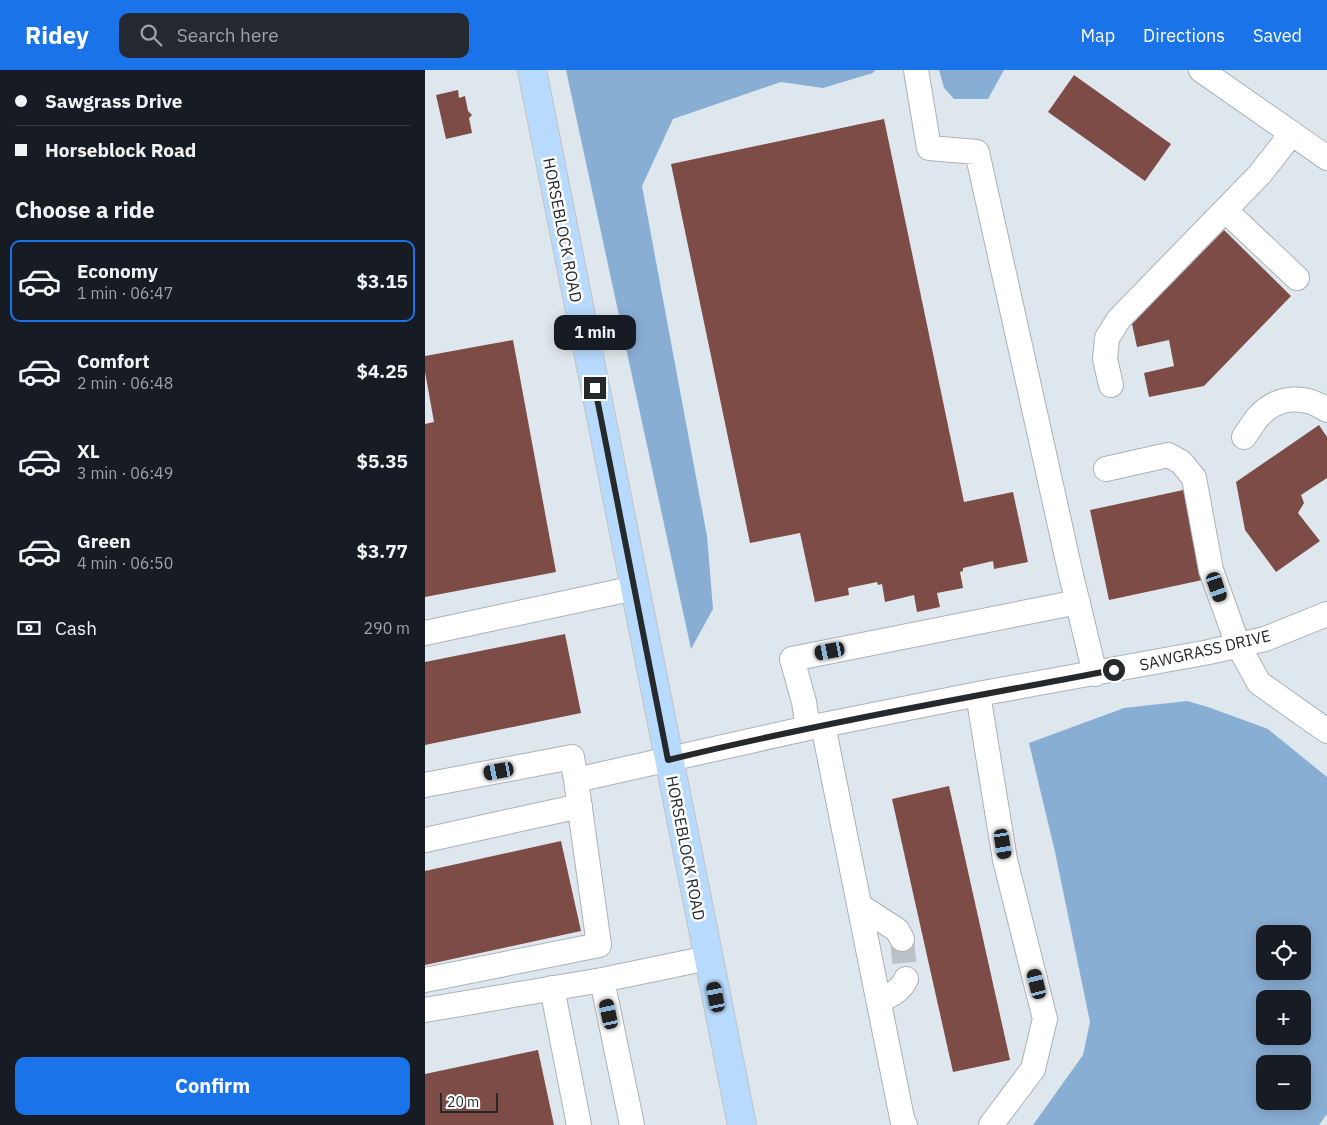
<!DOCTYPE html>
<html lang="en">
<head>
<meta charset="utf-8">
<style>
	:root { --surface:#171b24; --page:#242831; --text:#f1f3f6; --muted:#9ea1a6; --line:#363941; --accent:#1a73e8 }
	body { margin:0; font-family:"IBM Plex Sans",sans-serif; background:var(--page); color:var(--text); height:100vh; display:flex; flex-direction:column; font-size:19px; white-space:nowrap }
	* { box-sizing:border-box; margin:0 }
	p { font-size:16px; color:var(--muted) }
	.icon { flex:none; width:28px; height:28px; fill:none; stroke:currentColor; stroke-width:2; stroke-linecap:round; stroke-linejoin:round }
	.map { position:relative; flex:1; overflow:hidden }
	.panel { display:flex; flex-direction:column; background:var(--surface); width:425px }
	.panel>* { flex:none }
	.hud { display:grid; align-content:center; height:110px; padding:0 15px; background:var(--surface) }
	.tools { position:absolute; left:831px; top:855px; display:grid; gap:10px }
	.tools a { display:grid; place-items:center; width:55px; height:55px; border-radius:10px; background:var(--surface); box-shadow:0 2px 12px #0003; font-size:25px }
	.scale { position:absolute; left:15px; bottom:12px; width:58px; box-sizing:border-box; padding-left:5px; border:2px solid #26292c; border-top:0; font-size:14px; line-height:18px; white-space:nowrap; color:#26292c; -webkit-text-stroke:4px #fff; paint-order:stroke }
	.end { position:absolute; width:22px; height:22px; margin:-11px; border:6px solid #26292c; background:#fff; box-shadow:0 0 0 2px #fff }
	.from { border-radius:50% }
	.bubble { position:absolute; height:35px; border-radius:10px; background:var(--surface); box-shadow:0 2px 12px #0003; font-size:16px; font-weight:800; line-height:35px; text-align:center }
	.car { position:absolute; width:15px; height:30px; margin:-15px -8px; border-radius:6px; box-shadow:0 0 4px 1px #0007; background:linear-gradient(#222 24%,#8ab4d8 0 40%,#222 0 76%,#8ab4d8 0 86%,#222 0) }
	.hud b { display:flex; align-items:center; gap:18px; height:48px; font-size:19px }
	.hud b+b { border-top:1px solid var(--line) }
	.hud i { width:12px; height:12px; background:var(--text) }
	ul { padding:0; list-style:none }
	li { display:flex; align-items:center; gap:15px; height:82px; margin:0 10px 8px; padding:0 5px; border:2px solid transparent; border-radius:10px }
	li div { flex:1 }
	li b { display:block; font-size:19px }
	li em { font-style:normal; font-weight:800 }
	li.current { border-color:var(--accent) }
	li>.icon { width:45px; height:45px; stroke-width:1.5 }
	h2 { padding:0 15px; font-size:22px; line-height:60px }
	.pay { display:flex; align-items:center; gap:12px; height:55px; padding:0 15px; font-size:19px }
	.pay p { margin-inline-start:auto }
	.primary-button { display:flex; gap:10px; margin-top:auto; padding:10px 15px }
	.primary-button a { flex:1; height:58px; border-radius:10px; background:var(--accent); color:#fff; font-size:20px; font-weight:800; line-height:58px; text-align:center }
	header { display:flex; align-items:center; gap:30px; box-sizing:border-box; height:70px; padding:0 25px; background:var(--accent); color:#fff }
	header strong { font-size:24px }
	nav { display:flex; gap:28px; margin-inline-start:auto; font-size:18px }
	.search { width:350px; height:45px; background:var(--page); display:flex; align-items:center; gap:12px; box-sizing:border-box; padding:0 18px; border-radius:10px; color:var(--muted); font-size:19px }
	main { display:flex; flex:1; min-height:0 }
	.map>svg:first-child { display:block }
	.forest { fill:#89aed4; fill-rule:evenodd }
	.building { fill:#7d4c46 }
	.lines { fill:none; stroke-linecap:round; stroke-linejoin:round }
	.minor-tunnel { stroke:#bac1c7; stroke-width:24; stroke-dasharray:24 12; stroke-linecap:butt }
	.minor-casing { stroke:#abb2b9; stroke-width:26 }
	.major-casing { stroke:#c2c3c4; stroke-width:30 }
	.minor { stroke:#fff; stroke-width:24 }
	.major { stroke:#b8dafc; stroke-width:28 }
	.route { stroke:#26292c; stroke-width:6 }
	.labels { text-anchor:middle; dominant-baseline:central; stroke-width:5; stroke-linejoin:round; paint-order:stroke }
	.street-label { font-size:16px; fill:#26292c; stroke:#fff }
</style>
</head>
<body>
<header>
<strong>Ridey</strong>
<div class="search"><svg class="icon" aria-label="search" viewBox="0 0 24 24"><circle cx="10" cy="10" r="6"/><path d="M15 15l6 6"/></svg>Search here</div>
<nav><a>Map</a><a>Directions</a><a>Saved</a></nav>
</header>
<main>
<section class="panel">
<div class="hud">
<b><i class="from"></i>Sawgrass Drive</b>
<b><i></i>Horseblock Road</b>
</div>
<h2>Choose a ride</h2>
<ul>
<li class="current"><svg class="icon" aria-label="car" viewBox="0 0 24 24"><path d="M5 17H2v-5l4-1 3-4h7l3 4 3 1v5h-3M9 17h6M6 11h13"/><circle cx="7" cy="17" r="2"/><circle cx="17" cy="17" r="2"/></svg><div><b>Economy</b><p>1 min · 06:47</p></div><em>$3.15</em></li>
<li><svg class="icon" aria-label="car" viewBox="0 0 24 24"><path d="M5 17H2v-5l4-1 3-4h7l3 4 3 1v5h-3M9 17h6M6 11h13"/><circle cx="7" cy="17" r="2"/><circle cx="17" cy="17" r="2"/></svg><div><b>Comfort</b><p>2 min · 06:48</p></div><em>$4.25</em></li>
<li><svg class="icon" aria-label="car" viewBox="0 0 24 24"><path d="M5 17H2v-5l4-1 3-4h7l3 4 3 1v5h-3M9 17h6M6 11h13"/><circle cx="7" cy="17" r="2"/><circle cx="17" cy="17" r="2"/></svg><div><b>XL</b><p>3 min · 06:49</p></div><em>$5.35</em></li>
<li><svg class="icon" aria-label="car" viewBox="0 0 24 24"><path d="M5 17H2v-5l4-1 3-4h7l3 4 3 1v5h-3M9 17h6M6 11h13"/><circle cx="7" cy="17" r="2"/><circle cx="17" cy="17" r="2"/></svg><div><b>Green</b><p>4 min · 06:50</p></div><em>$3.77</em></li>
</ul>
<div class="pay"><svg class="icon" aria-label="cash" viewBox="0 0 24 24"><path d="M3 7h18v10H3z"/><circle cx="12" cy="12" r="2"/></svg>Cash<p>290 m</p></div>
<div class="primary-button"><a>Confirm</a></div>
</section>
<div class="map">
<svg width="902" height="1055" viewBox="0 0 902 1055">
	<rect width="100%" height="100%" fill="#dfe7ee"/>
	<path class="forest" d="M 141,0 L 450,0 L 448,3 L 398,18 L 356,12 L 248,49 L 217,116 L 282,466 L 288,539 L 266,579 Z
		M 514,0 L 579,0 L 563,29 L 529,29 L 519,18 Z
		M 762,631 L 783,637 L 843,659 L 902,707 L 902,1044 L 894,1055 L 608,1055 L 658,985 L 665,952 L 630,782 L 604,673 L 699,638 ZM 840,864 L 878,864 L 878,901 L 840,901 ZM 840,929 L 878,929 L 878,966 L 840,966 ZM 840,994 L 878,994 L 878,1031 L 840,1031 Z"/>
	<path class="building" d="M 649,5 L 746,74 L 720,111 L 623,42 Z
		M 33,20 L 34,28 L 40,26 L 43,41 L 47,45 L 44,48 L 47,63 L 21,69 L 11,25 Z
		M 459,49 L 539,432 L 588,422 L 603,492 L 569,499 L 568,491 L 538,498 L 538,501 L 535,502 L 538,518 L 512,523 L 515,537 L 492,542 L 489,525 L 460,532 L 457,514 L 453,515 L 452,512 L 423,518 L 424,525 L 390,532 L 375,463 L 325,473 L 246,94 Z
		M 799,160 L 866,226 L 779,316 L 724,327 L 719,303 L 749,296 L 744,270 L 712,277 L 707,254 Z
		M 88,270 L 131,502 L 0,527 L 0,354 L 9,352 L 0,302 L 0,286 Z
		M 894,355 L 902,367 L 902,408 L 876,425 L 879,433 L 873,443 L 895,471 L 851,502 L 820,460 L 811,412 Z
		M 763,419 L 782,509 L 684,530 L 665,440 Z
		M 140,564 L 156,643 L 0,675 L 0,592 Z
		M 524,716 L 585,990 L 528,1002 L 467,729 Z
		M 136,771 L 156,861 L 0,895 L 0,801 Z
		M 113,980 L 129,1055 L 0,1055 L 0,1004 Z"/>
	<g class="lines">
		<path class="minor-tunnel" d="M 477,869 L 481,909"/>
		<g class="minor-casing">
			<path id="minor" d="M 491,0 L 504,78 L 552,82 L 646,505 L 670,604
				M 776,0 L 902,88
				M 801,141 L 872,208
				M 686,315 L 680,289 L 682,268 L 694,249 L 835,104 L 867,63
				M 819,367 C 824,360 828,353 833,347 C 852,326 879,324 902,340
				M 681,399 L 743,385 L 756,392 L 769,408 L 786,500 L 813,575 L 834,613 L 902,661
				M 0,563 L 210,518
				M 553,624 L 580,790 L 620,949 L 608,999 L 566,1055
				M 398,655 L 478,1053 L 480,1055
				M 383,658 L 379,632 L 367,589 L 653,532
				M 0,715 L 147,687 L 151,710
				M 0,770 L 155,736
				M 435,836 L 472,860 L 477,869
				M 0,910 L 174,875 L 151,710 L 383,658 L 553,624 L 784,582 L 840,569 L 902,544
				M 177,910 L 283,888
				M 127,918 L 154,1055
				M 454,931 C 465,925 476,921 481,909
				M 0,940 L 177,910 L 207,1055"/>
		</g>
		<g class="major-casing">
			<path id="major" d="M 107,0 L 317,1055"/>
		</g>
		<use href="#minor" class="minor"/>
		<use href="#major" class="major"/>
	</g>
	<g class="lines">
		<path class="route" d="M 170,318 L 243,690 C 391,654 540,628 689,600"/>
	</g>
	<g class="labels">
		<g class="street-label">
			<text transform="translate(138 160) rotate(79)">HORSEBLOCK ROAD</text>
			<text transform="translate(780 580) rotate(-13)">SAWGRASS DRIVE</text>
			<text transform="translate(261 778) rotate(79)">HORSEBLOCK ROAD</text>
		</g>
	</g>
</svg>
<div class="tools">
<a><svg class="icon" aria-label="locate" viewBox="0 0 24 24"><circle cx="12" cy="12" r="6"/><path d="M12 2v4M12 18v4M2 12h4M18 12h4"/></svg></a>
<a>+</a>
<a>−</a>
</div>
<div class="scale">20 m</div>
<i class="end from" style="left:689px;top:600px"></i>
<i class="end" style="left:170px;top:318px"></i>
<div class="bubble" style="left:129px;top:245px;width:82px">1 min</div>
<i class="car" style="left:792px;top:517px;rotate:161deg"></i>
<i class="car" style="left:405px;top:581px;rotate:259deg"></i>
<i class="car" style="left:74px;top:701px;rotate:259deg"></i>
<i class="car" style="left:578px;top:774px;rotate:171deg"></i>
<i class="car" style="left:612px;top:914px;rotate:346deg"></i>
<i class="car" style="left:291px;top:927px;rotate:349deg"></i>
<i class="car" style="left:184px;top:944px;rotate:348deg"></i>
</div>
</main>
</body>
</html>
